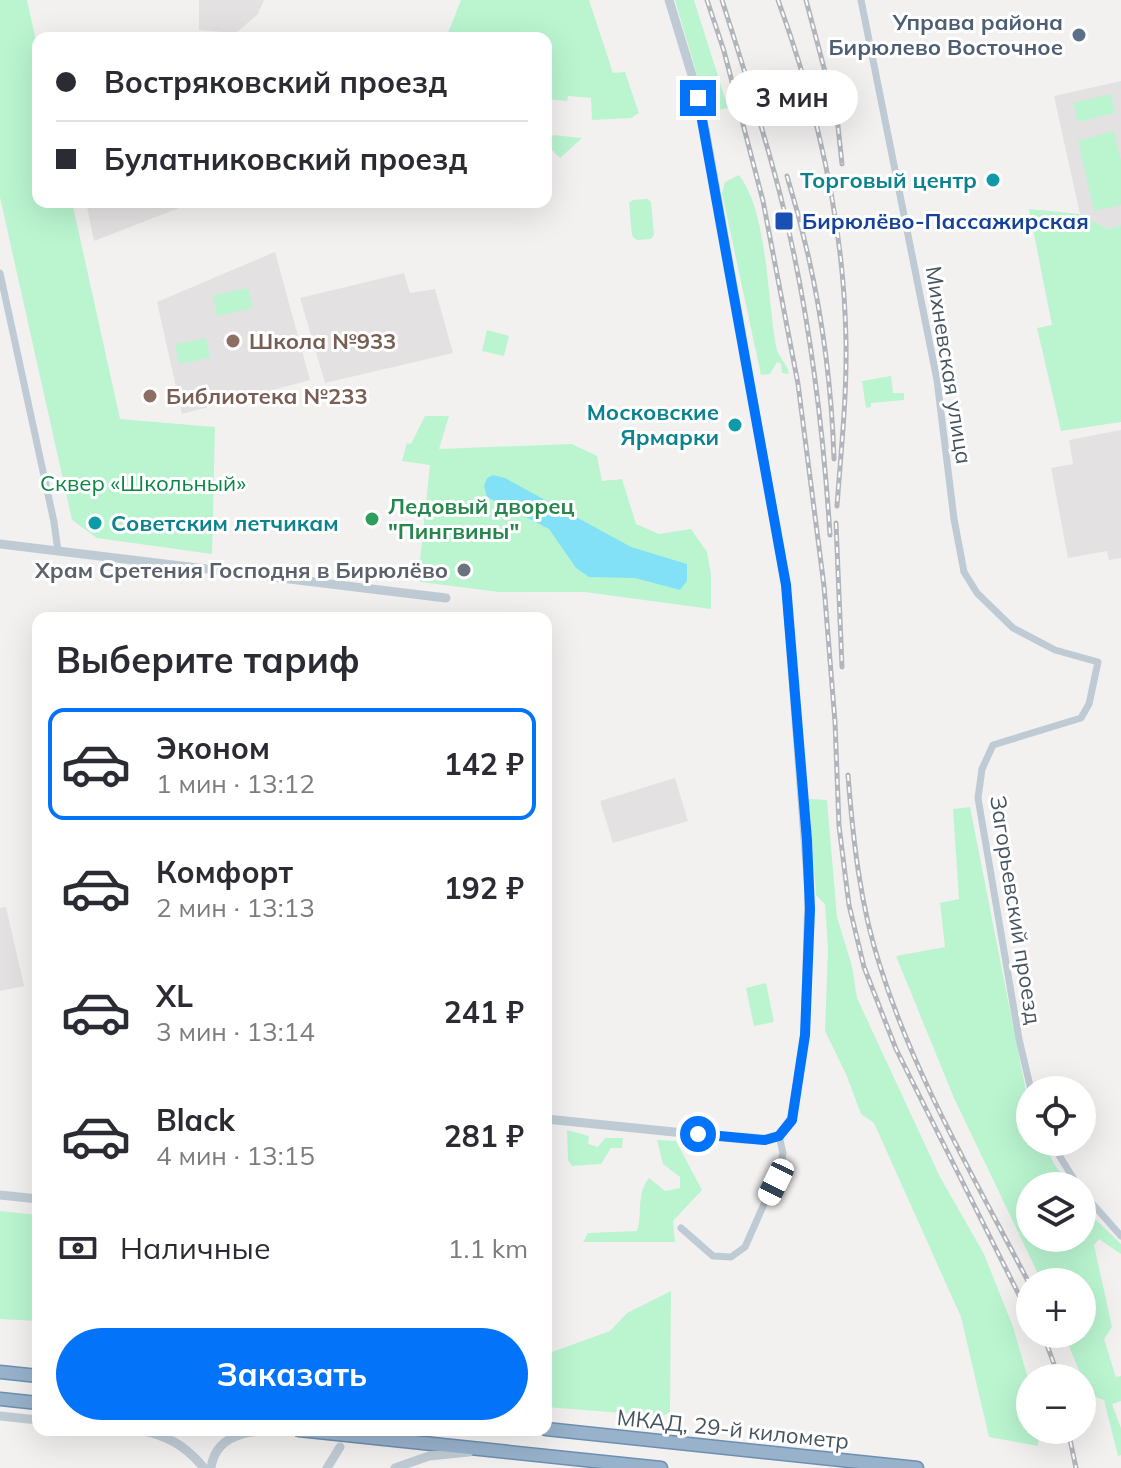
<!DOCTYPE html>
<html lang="ru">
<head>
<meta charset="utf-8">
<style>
	:root { --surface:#fff; --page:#f7f7f7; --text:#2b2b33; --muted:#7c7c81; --line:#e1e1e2; --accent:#0374fa }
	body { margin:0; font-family:Mulish,sans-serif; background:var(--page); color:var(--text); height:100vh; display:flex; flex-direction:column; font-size:30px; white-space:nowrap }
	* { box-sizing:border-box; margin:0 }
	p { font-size:26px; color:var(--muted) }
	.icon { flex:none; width:44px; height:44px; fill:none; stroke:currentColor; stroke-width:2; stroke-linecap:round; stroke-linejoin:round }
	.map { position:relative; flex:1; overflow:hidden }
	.panel { position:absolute; left:32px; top:612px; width:520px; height:824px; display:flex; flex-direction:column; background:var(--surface); border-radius:16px; box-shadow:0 8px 32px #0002 }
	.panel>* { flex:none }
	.hud { position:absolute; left:32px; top:32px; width:520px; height:176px; border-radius:16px; box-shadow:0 8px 32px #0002; display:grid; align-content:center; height:176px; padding:0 24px; background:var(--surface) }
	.tools { position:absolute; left:1016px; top:1076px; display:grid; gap:16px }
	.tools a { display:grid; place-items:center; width:80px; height:80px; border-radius:50%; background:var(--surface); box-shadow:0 8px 32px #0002; font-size:40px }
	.end { position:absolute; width:36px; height:36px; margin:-18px; border:10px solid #0374fa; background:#fff; box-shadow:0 0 0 4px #fff }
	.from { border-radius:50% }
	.bubble { position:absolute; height:56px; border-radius:28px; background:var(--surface); box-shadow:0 8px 32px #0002; font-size:26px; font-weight:700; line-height:56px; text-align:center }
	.car { position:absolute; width:24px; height:48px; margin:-24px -12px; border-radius:10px; box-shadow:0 0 6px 2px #0007; background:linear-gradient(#fff 24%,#345 0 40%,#fff 0 76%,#345 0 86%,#fff 0) }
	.hud b { display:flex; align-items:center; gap:28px; height:76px; font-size:30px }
	.hud b+b { border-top:2px solid var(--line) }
	.hud i { width:20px; height:20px; background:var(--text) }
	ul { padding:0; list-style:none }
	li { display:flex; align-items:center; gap:24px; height:112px; margin:0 16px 12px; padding:0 8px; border:4px solid transparent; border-radius:16px }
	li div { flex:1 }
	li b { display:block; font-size:30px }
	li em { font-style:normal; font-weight:700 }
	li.selected { border-color:var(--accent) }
	li>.icon { width:72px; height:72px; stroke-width:1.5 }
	h2 { padding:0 24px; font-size:36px; line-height:96px }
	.pay { display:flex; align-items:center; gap:20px; height:88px; padding:0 24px; font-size:30px }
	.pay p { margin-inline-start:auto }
	.cta { display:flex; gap:16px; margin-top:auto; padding:16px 24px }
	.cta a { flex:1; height:92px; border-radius:48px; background:var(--accent); color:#fff; font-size:32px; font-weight:700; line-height:92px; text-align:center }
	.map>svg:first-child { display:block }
	.education { fill:#e4e1e2 }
	.green { fill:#baf5d0 }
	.water { fill:#82e1f7 }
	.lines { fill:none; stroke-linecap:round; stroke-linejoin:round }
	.trunk-casing { stroke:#6d8fb1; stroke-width:15 }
	.minor { stroke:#bfcbd4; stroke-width:7 }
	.tertiary { stroke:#bfcbd4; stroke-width:9 }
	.trunk { stroke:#98b2cc; stroke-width:12 }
	.rail-casing { stroke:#b2b5bb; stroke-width:5 }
	.rail { stroke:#fff; stroke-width:2; stroke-dasharray:6; stroke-linecap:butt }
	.route { stroke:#0374fa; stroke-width:10 }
	.service-dot { fill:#5c6f8a; stroke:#fff; stroke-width:3 }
	.culture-dot { fill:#0f9aa8; stroke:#fff; stroke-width:3 }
	.transit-dot { fill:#1a4fb4; stroke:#fff; stroke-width:3 }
	.education-dot { fill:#8d6e63; stroke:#fff; stroke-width:3 }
	.leisure-dot { fill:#2e9e5b; stroke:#fff; stroke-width:3 }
	.worship-dot { fill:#6b7280; stroke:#fff; stroke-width:3 }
	.labels { text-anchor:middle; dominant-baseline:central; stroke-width:6; stroke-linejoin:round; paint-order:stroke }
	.service-label { font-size:22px; font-weight:bold; fill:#4e5e75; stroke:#fff; text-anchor:end }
	.culture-label { font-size:22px; font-weight:bold; fill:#0d838f; stroke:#fff; text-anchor:end }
	.transit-label { font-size:22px; font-weight:bold; fill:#164399; stroke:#fff; text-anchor:start }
	.education-label { font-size:22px; font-weight:bold; fill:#785e54; stroke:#fff; text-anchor:start }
	.street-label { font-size:22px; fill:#465460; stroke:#fff }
	.park-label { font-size:22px; fill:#0c8646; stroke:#fff }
	.leisure-label { font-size:22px; font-weight:bold; fill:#27864d; stroke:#fff; text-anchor:start }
	.worship-label { font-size:22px; font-weight:bold; fill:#5b616d; stroke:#fff; text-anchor:end }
</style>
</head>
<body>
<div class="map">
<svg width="1121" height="1468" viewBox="0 0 1121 1468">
	<rect width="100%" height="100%" fill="#f3f0f0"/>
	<path class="education" d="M 199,0 L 264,0 L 258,14 L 236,33 L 199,30 Z
		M 1121,81 L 1121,225 L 1108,229 L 1080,214 L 1054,96 Z
		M 86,202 L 178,202 L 179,208 L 94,241 Z
		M 275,252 L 310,380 L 182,414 L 157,302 Z
		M 404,273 L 410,293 L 435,289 L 453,353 L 325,383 L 300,298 Z
		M 1121,430 L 1121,558 L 1109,560 L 1107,551 L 1068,558 L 1051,468 L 1073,464 L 1069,440 Z
		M 675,778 L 688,821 L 613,843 L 600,801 Z
		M 6,907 L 24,986 L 0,991 L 0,908 Z"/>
	<path class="green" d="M 0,0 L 27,0 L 38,50 L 38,202 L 72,202 L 120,419 L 215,427 L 212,554 L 97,538 L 72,520 L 0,197 Z
		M 461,0 L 589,0 L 613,73 L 625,72 L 639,113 L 631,118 L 592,120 L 591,98 L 568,96 L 567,101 L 546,99 L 546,38 L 446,38 Z
		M 675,0 L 694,0 L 728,108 L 708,112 L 701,96 L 710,95 L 706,84 L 699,82 Z
		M 1111,94 L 1115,113 L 1078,122 L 1073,103 Z
		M 1114,131 L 1121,161 L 1121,205 L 1094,211 L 1078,141 Z
		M 553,135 L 582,138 L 560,158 L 548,146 Z
		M 739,175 C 768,213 767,298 776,346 C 778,357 787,363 789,374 L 782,373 L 781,364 L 777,362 L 770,374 L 761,375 L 722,193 L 725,182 Z
		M 648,199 L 651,202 L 654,235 L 651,239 L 637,240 L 632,236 L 629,203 L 633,200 Z
		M 1029,209 L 1080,214 L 1108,229 L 1121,225 L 1121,422 L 1061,431 L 1037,328 L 1052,325 Z
		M 248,288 L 253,308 L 217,316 L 213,295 Z
		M 487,330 L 509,336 L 504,356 L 482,351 Z
		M 206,338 L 210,358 L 179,364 L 175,344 Z
		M 891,376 L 893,393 L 904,393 L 904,400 L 871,403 L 871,407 L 866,408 L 862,381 Z
		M 425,416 L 449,416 L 439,449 L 572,444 L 597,456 L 602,481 L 622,479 L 636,524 L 659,534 L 691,529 L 707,552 L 711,575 L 711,609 L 585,592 L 499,592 L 421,582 L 418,579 L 430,465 L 402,461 L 407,443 L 411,444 Z
		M 809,799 L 827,800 L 837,917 L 852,966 L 857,998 L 940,1177 L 984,1254 L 1013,1327 L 1030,1385 L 1030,1430 L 1038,1430 L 1038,1446 L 989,1437 L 961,1317 L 874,1123 L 861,1114 L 846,1074 L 825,1031 L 828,949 L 825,904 L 816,895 Z
		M 970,807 L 1030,1112 L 1030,1142 L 1044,1142 L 1054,1164 L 1071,1186 L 1030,1186 L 1030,1238 L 1082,1238 L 1082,1201 L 1095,1219 L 1121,1244 L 1121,1254 L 1099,1239 L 1094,1245 L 1112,1327 L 1104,1339 L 1116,1377 L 1121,1376 L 1121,1401 L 1112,1404 L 1121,1428 L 1121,1455 L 1118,1456 L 1104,1400 L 1089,1395 L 1064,1334 L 1082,1334 L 1082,1282 L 1042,1282 L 954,1098 L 896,956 L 945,947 L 940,903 L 959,899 L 953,809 Z
		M 766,983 L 774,1022 L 754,1026 L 746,988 Z
		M 567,1130 L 589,1136 L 588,1144 L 598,1147 L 605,1138 L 623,1138 L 622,1148 L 611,1148 L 601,1164 L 572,1166 L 568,1160 Z
		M 657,1140 L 676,1141 L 702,1190 L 673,1221 L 675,1242 L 583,1242 L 588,1233 L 637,1231 C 643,1212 636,1194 649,1178 L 665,1191 L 680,1188 L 680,1177 L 663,1164 Z
		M 0,1211 L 38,1215 L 38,1321 L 0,1319 Z
		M 671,1291 L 670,1413 L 661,1416 L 546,1407 L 546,1352 L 552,1352 L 610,1331 L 627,1313 Z"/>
	<path class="water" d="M 493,475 L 505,478 L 631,547 L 687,564 L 687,581 L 680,590 L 635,578 L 589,577 L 576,568 L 549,529 L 487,497 L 484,486 L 487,478 Z"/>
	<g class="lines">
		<g class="trunk-casing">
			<path id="trunk" d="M 0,1372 L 38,1376
				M 0,1399 L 38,1403
				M 546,1429 L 917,1468
				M 299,1430 L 661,1468"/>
		</g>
		<path class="minor" d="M 861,0 L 937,380 L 954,519 L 964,572 L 977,593 L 1013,628 L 1055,650 L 1098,662 L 1089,704 L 1081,718 L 993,745 L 982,769 L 978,798 L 1019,1039 L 1031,1090
			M 0,273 L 54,522 L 58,551
			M 1051,1142 L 1078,1186
			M 1082,1192 L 1121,1236
			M 681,1228 L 713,1256 L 731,1257 L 745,1247 L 780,1168 L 783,1153 L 779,1136"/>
		<path class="tertiary" d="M 0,544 L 446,598
			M 546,1119 L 743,1139 L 765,1140 L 779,1136 L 792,1118 L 805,1035 L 809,892 L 786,585 L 705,129 L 694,82 L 669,0
			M 0,1195 L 38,1199
			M 0,1416 L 38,1420
			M 138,1430 C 167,1435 185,1445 204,1468
			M 211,1468 C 217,1423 272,1431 305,1432
			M 327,1468 L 340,1447
			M 395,1468 L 429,1456 L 469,1452"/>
		<use href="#trunk" class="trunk"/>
		<g class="rail-casing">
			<path id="rail" d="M 707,0 L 724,51 L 763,201 L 798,384 L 824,586 L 835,722 L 839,826 L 849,905 L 864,967 L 896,1049 L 1030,1317
				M 722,0 C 743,66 764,131 781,198 C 808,305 823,425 830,535
				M 778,0 C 818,110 844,223 846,341 C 847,396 841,451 837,506
				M 806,0 L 837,117 L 842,164
				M 787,176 C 815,267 831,364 834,459
				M 836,523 L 842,667
				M 848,775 C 853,839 860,905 880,966 C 915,1078 976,1181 1030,1285
				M 1043,1334 L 1059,1378
				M 1068,1430 L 1076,1468"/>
		</g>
		<use href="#rail" class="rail"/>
	</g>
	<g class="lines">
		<path class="route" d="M 698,1134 L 765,1140 L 779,1136 L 792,1120 L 805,1035 L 810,909 L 807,840 L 786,585 L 698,98"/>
	</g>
	<circle class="service-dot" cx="1079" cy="35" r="8"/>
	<g class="culture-dot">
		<circle cx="993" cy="180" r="8"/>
		<circle cx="735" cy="425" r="8"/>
		<circle cx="95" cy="523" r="8"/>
	</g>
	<rect class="transit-dot" x="774" y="211" width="20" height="20" rx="4"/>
	<g class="education-dot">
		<circle cx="233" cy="341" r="8"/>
		<circle cx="150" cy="396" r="8"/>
	</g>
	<circle class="leisure-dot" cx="372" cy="519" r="8"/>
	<circle class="worship-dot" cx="464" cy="570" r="8"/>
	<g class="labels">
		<g class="service-label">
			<text x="1063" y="22">Управа района<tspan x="1063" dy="25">Бирюлево Восточное</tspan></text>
		</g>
		<g class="culture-label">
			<text x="977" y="180">Торговый центр</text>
			<text x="719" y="412">Московские<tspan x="719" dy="25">Ярмарки</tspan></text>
			<text x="111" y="523" text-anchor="start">Cоветским летчикам</text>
		</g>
		<g class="transit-label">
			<text x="802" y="221">Бирюлёво-Пассажирская</text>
		</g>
		<g class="education-label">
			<text x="249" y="341">Школа №933</text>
			<text x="166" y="396">Библиотека №233</text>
		</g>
		<g class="street-label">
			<text transform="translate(949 365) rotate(81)">Михневская улица</text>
			<text transform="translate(1016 910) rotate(81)">Загорьевский проезд</text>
			<text transform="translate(733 1429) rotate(6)">МКАД, 29-й километр</text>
		</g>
		<g class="park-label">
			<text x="143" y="483">Сквер «Школьный»</text>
		</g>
		<g class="leisure-label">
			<text x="388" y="506">Ледовый дворец<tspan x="388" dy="25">"Пингвины"</tspan></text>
		</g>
		<g class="worship-label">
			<text x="448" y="570">Храм Сретения Господня в Бирюлёво</text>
		</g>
	</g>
</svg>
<div class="tools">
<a><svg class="icon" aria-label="locate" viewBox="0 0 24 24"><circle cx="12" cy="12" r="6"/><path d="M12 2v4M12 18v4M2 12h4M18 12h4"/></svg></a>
<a><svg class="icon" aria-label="layers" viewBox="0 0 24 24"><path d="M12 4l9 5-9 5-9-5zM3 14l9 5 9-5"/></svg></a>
<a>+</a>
<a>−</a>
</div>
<i class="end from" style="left:698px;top:1134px"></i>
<i class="end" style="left:698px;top:98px"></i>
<div class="bubble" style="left:726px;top:70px;width:132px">3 мин</div>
<i class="car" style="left:776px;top:1182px;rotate:206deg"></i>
<div class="hud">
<b><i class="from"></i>Востряковский проезд</b>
<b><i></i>Булатниковский проезд</b>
</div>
<section class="panel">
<h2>Выберите тариф</h2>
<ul>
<li class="selected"><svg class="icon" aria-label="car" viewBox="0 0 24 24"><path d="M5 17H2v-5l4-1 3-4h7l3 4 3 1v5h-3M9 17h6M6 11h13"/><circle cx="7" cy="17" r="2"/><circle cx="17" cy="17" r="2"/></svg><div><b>Эконом</b><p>1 мин · 13:12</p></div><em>142 ₽</em></li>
<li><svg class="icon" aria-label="car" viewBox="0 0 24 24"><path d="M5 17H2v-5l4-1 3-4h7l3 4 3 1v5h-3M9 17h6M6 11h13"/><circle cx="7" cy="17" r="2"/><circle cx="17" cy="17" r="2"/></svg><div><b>Комфорт</b><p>2 мин · 13:13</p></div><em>192 ₽</em></li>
<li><svg class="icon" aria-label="car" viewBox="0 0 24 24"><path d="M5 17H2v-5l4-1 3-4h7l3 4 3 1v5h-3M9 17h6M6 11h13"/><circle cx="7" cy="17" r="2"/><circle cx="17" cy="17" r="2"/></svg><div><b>XL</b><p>3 мин · 13:14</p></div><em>241 ₽</em></li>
<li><svg class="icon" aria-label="car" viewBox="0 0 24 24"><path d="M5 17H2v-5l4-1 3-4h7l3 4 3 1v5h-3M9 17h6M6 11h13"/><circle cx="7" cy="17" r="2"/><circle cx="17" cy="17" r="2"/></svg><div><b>Black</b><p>4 мин · 13:15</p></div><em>281 ₽</em></li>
</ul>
<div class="pay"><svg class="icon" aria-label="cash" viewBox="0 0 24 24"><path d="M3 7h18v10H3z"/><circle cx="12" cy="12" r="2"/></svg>Наличные<p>1.1 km</p></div>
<div class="cta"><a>Заказать</a></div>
</section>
</div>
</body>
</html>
